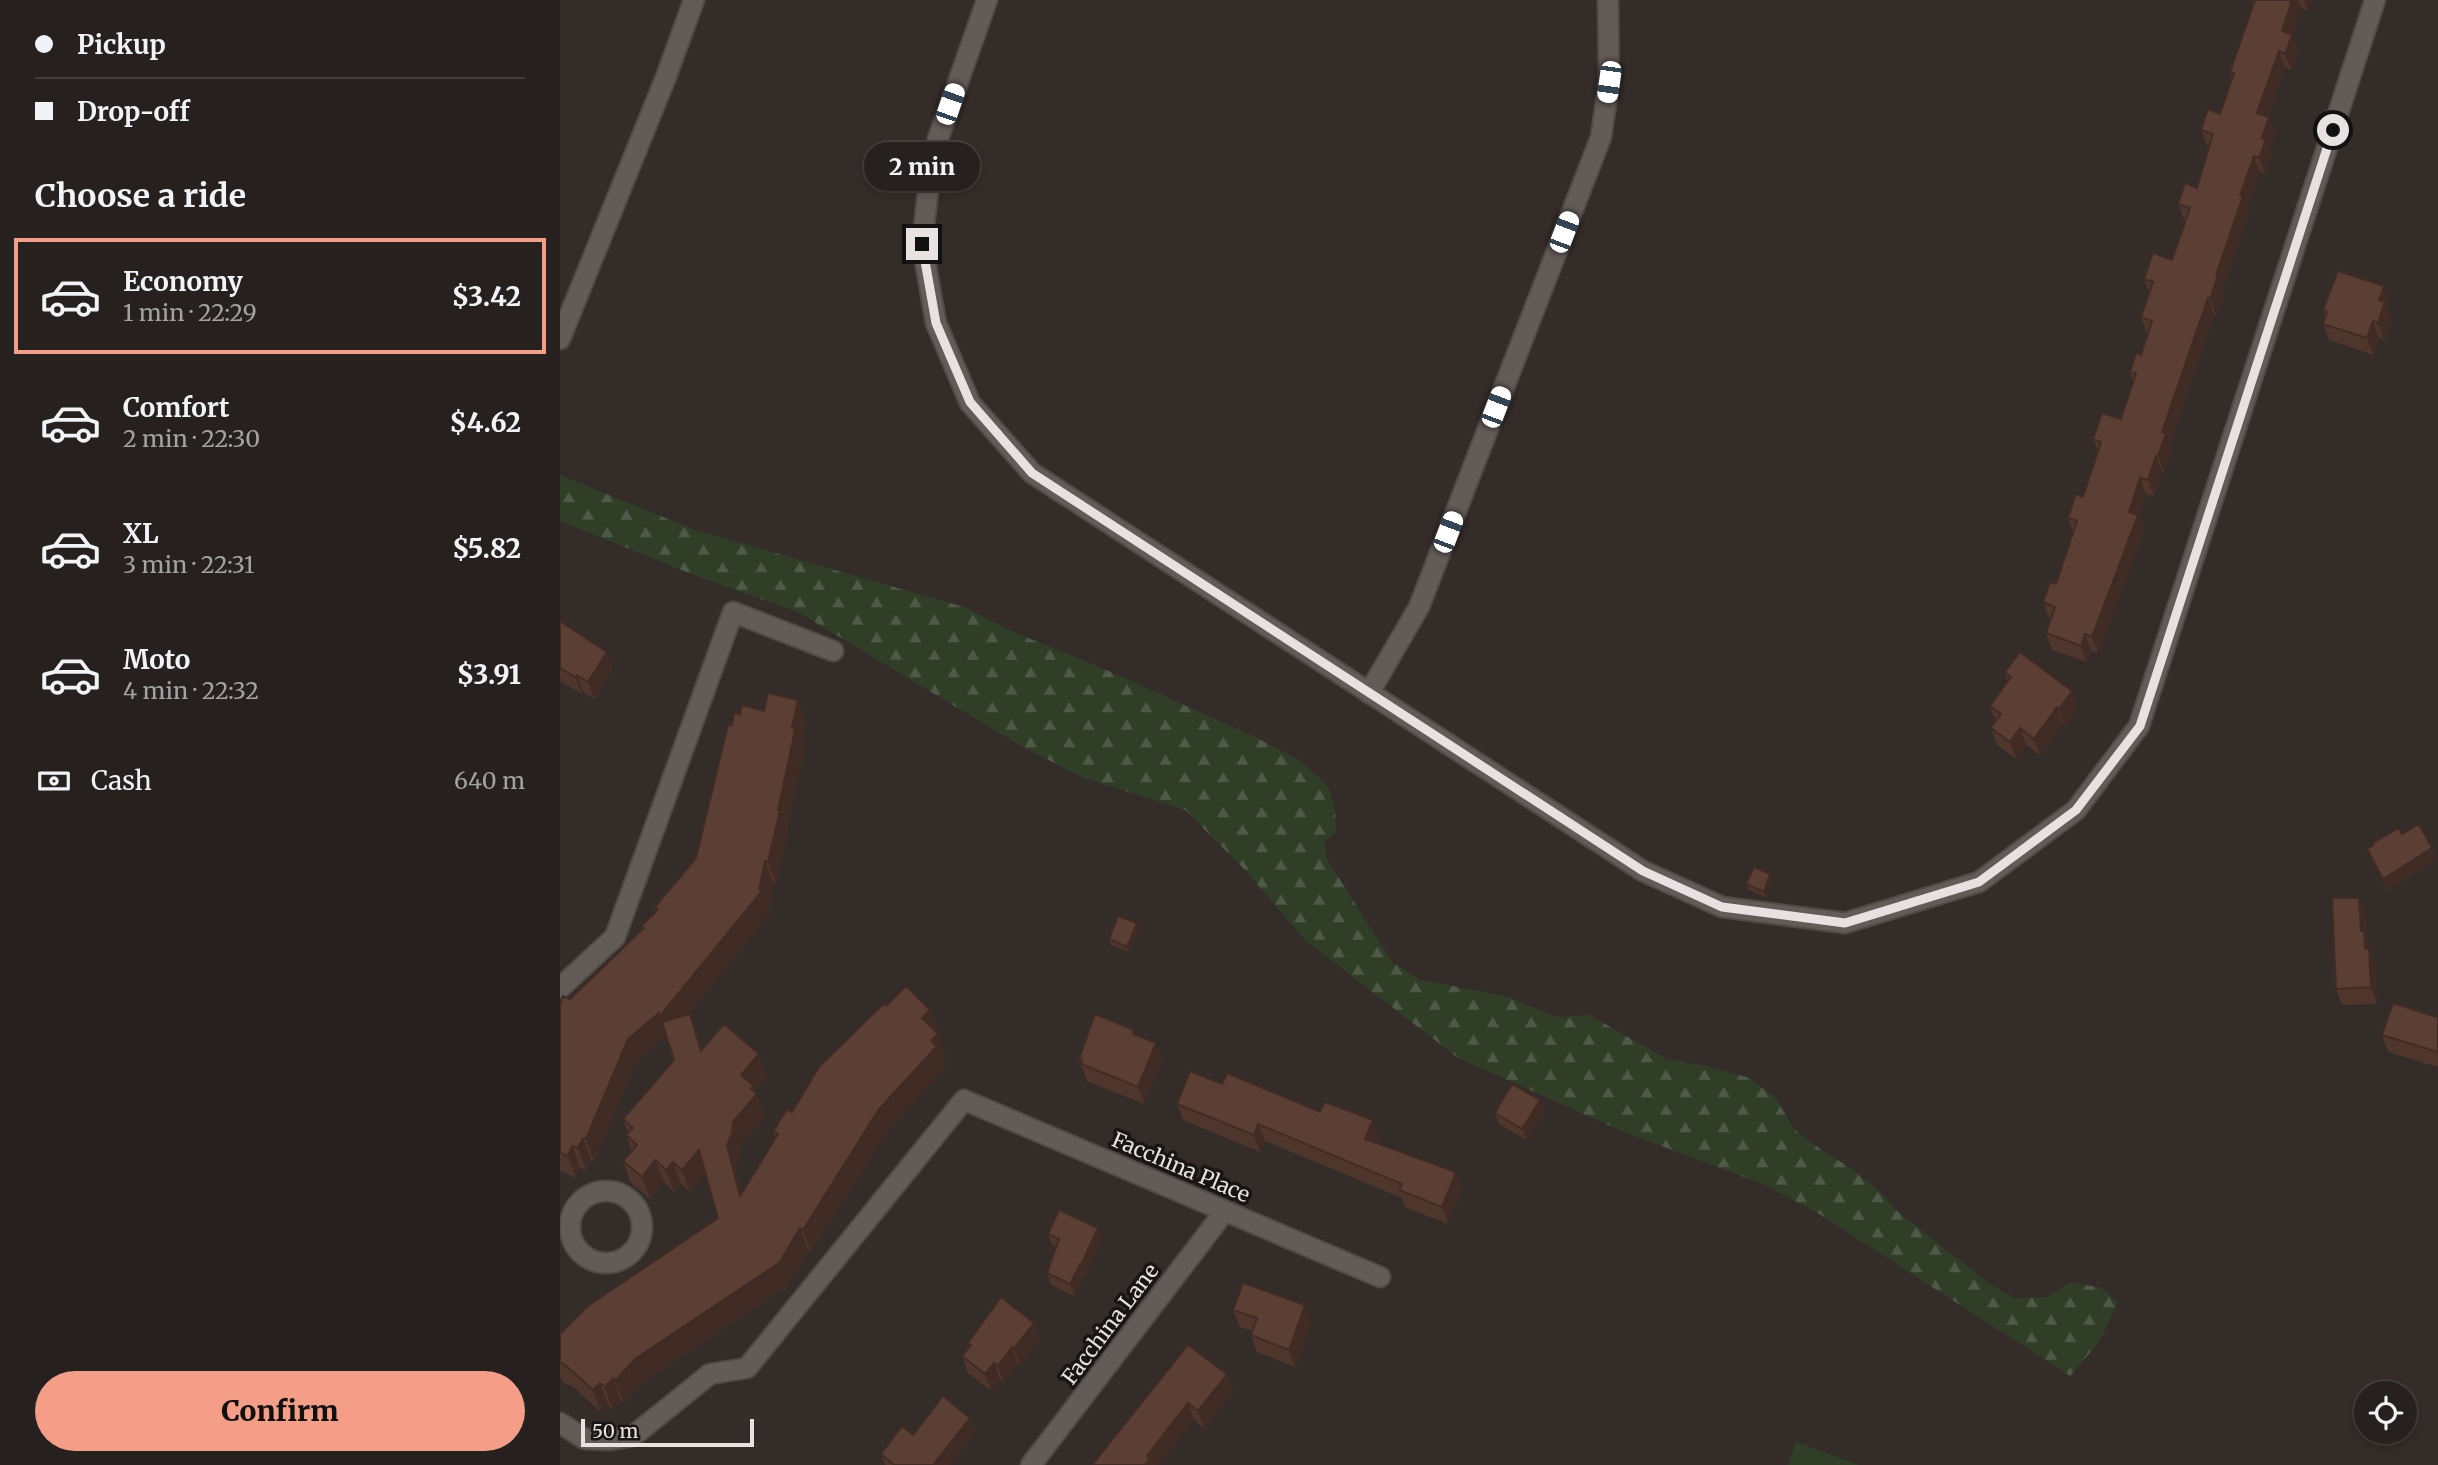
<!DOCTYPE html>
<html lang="en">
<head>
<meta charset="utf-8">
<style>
	:root { --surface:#26211f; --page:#322e2c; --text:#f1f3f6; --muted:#a4a3a4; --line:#423e3d; --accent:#f49e87 }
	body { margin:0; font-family:Merriweather,serif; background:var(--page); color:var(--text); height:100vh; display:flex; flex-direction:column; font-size:26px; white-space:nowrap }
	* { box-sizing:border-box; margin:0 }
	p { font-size:23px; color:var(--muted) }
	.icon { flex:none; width:38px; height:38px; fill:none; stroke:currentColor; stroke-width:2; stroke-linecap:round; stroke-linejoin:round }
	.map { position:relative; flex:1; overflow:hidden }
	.sheet { display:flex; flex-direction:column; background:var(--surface); width:560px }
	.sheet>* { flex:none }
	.banner { display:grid; align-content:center; height:154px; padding:0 35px; background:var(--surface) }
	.fabs { position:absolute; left:1794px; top:1381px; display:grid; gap:14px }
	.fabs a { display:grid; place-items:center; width:63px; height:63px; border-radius:50%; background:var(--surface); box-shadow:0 4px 10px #0003,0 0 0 2px var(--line); font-size:35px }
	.scale { position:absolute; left:21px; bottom:18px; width:173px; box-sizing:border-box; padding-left:7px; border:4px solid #e7e2e1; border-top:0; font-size:19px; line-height:24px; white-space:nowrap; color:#e7e2e1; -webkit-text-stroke:5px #181514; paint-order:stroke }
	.end { position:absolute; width:32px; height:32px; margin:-16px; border:9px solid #e7e2e1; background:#111; box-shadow:0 0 0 4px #111 }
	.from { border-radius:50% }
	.bubble { position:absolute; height:49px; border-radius:24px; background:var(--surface); box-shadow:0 4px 10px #0003,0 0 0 2px var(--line); font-size:23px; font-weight:800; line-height:49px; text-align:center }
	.car { position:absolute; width:21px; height:42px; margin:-21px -10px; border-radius:9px; box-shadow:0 0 5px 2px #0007; background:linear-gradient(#fff 24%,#345 0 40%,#fff 0 76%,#345 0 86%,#fff 0) }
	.banner b { display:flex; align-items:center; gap:24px; height:66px; font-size:26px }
	.banner b+b { border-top:2px solid var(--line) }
	.banner i { width:18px; height:18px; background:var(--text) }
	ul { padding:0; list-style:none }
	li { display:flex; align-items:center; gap:21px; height:116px; margin:0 14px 10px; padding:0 21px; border:4px solid transparent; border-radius:0px }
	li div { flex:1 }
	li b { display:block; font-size:26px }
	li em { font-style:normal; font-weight:800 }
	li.active { border-color:var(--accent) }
	li>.icon { width:63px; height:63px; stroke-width:1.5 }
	h2 { padding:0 35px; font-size:32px; line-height:84px }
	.pay { display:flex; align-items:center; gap:18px; height:77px; padding:0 35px; font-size:26px }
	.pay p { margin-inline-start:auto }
	.primary-button { display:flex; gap:14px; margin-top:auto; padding:14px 35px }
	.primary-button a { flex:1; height:80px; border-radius:42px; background:var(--accent); color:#111; font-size:28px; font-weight:800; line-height:80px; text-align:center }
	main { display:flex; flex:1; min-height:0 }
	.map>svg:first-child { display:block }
	.green { fill:#303e28 }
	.forest { fill:url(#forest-firs) }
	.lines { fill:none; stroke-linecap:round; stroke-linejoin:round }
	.minor-casing { stroke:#4f4a48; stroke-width:23 }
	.minor { stroke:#635b58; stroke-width:19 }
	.wall { fill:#4f362d }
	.shaded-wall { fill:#402c24 }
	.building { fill:#5c3f34; stroke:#402c24; stroke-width:2 }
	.route { stroke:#e7e2e1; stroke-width:9 }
	.labels { text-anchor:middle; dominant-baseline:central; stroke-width:7; stroke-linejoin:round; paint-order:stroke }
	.street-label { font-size:21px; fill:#e7e2e1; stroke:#181514 }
</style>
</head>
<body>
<main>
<section class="sheet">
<div class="banner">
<b><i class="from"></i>Pickup</b>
<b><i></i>Drop-off</b>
</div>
<h2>Choose a ride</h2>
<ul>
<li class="active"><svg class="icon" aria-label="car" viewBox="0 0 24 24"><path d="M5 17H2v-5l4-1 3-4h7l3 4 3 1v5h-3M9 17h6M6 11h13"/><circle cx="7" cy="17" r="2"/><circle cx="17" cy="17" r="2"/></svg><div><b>Economy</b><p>1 min · 22:29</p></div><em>$3.42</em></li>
<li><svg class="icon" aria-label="car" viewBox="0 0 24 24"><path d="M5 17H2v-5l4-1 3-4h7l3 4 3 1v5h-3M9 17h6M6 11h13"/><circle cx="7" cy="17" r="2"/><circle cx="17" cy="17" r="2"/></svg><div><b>Comfort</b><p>2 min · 22:30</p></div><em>$4.62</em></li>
<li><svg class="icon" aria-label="car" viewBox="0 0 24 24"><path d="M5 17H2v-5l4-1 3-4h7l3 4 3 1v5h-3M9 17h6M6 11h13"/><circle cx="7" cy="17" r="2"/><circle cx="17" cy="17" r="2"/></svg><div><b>XL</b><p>3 min · 22:31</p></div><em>$5.82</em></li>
<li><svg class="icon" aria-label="car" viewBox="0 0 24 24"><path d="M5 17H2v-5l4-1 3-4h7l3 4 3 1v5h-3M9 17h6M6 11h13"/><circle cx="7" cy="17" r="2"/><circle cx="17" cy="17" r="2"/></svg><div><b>Moto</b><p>4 min · 22:32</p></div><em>$3.91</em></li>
</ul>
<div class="pay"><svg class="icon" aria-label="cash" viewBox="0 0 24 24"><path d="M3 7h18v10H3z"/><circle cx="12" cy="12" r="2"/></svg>Cash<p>640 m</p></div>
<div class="primary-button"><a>Confirm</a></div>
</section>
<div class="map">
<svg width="1878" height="1465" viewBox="0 0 1878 1465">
	<defs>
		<pattern id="forest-firs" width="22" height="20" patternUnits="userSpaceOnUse" patternTransform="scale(1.75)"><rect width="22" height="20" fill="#303e28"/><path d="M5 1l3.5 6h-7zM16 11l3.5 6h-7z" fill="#4e5a47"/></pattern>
	</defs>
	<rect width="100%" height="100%" fill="#332c29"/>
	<path class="green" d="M 1236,1442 L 1299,1465 L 1228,1465 Z"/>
	<path class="forest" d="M 0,475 L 135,530 L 404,607 L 456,633 L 542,668 L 695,737 L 741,761 L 768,786 L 775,809 L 776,832 L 764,843 L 767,859 L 832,962 L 861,980 L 945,996 L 997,1017 L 1030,1015 L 1106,1059 L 1146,1066 L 1190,1078 L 1216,1099 L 1234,1129 L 1263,1151 L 1294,1170 L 1323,1195 L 1337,1211 L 1431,1285 L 1454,1298 L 1487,1297 L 1511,1282 L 1542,1288 L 1558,1303 L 1539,1342 L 1510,1376 L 1256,1212 L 1205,1185 L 1064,1132 L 898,1058 L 744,939 L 685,870 L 625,810 L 524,778 L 461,746 L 238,612 L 139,577 L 0,521 Z"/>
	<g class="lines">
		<g class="minor-casing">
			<path id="minor" d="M 427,0 L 372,156 L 362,244 L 376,323 L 410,403 L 472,473 L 1083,871 L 1162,907 L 1285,923 L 1419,882 L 1516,810 L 1579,726 L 1815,0
				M 0,339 L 106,77 L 134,0
				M 809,693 L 859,607 L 1041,137 L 1049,82 L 1048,0
				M 0,988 L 55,937 L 173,612 L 273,651
				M10 1227a36 36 0 1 1 72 0a36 36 0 1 1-72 0Z
				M 0,1423 L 25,1439 L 50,1440 L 73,1436 L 150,1374 L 187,1368 L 404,1100 L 820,1277
				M 471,1465 L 665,1211"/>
		</g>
		<use href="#minor" class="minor"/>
	</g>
	<path class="wall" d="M 1692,0 L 1752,0 L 1748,11 L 1741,8 L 1732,35 L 1738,51 L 1731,70 L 1725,67 L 1708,116 L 1709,117 L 1715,133 L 1710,150 L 1712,156 L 1705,174 L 1700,172 L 1687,208 L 1689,212 L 1663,289 L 1664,293 L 1656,316 L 1654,315 L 1610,445 L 1612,450 L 1604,473 L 1602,472 L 1594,496 L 1586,494 L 1579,516 L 1584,532 L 1538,653 L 1531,651 L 1527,662 L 1492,650 L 1486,633 L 1490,619 L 1489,618 L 1483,602 L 1496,584 L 1513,532 L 1508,518 L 1523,497 L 1538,452 L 1533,439 L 1561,419 L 1573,381 L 1570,372 L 1581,355 L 1588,334 L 1587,333 L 1581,317 L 1589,293 L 1584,279 L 1612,260 L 1626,221 L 1624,220 L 1618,204 L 1637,188 L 1649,147 L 1647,146 L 1641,130 L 1660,114 L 1672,78 L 1670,72 L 1694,4 Z
		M 1830,303 L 1828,309 L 1831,319 L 1824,340 L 1819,338 L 1813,355 L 1769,340 L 1763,324 L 1765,316 L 1763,310 Z
		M 0,621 L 53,668 L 34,699 L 23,692 L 22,694 L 0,681 Z
		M 1445,672 L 1518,708 L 1505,726 L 1503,724 L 1480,755 L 1466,745 L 1456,759 L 1437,745 L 1431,728 L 1436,721 L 1430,706 L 1448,682 Z
		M 246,722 L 241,745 L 243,750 L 241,763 L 227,829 L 228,832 L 216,884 L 213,883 L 208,908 L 210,914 L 127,1015 L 138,1036 L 142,1050 L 207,1076 L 195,1090 L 205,1116 L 181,1144 L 180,1157 L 175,1167 L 181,1193 L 216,1138 L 213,1132 L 326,1006 L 370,1010 L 379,1032 L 377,1034 L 386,1057 L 382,1060 L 385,1068 L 327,1131 L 251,1252 L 248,1250 L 227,1286 L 83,1382 L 64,1403 L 61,1401 L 53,1410 L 48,1405 L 41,1412 L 12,1386 L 5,1384 L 0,1377 L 0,1334 L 158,1218 L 146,1174 L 130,1192 L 121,1184 L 114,1192 L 104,1182 L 90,1199 L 71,1183 L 63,1161 L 72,1151 L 66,1135 L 68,1133 L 63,1119 L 114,1060 L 106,1036 L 76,1061 L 34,1161 L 31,1160 L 26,1170 L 20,1168 L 16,1178 L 0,1171 L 0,1004 L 10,999 L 82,930 L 81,926 L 97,912 L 95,907 L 136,858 L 172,725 Z
		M 1842,834 L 1872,848 L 1876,859 L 1828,890 L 1811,860 L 1807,849 Z
		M 1210,874 L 1212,880 L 1206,897 L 1189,890 L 1186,884 Z
		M 1799,898 L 1805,914 L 1806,937 L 1815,965 L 1817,1004 L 1782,1005 L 1776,989 Z
		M 577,923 L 579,929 L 569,952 L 551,945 L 549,939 Z
		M 1878,1016 L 1878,1067 L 1828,1052 L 1822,1035 L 1876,1017 Z
		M 576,1035 L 602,1060 L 584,1104 L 527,1081 L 519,1059 Z
		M 662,1084 L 819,1137 L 816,1143 L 902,1189 L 888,1224 L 845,1207 L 842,1198 L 705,1141 L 700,1152 L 623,1120 L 617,1104 Z
		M 980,1100 L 984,1112 L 967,1140 L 939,1124 L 935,1113 Z
		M 488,1234 L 542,1239 L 525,1276 L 524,1275 L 514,1296 L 491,1285 L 487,1273 L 496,1247 L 492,1245 Z
		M 673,1310 L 752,1322 L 735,1367 L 697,1352 L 691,1335 L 692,1331 L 680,1327 Z
		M 474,1323 L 480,1340 L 460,1365 L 458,1364 L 444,1383 L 440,1379 L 431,1391 L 408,1373 L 402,1356 L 409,1347 L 408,1343 Z
		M 667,1374 L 673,1391 L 644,1428 L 634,1420 L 532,1465 Z
		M 410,1418 L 415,1433 L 390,1465 L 325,1465 L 321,1454 L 353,1435 Z"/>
	<path class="shaded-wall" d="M 1732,0 L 1738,0 L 1741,8 L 1729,44 L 1732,35 L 1738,51 L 1731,70 L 1725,54 L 1722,31 Z
		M 1744,0 L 1752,0 L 1748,11 Z
		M 1719,51 L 1725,67 L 1703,129 L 1697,113 Z
		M 1709,117 L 1715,133 L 1710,150 L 1712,156 L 1705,174 L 1699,158 L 1702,138 Z
		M 1694,156 L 1700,172 L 1687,208 L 1689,212 L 1663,289 L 1664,293 L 1656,316 L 1650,299 L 1656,275 Z
		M 1824,286 L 1830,303 L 1828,309 L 1831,319 L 1824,340 L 1818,323 L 1819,300 Z
		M 1648,298 L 1654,315 L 1610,445 L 1612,450 L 1604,473 L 1598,456 L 1602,432 Z
		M 1813,321 L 1819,338 L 1813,355 L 1807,338 Z
		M 1596,456 L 1602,472 L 1594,496 L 1588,480 Z
		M 1580,478 L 1586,494 L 1579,516 L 1584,532 L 1538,653 L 1532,637 Z
		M 1525,634 L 1531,651 L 1527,662 L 1521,646 Z
		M 47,652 L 53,668 L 34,699 L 28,682 Z
		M 17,675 L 23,692 L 22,694 L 15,677 Z
		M 1512,691 L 1518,708 L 1505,726 L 1499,709 Z
		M 238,700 L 246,722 L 241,745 L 243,750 L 241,763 L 227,829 L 228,832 L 216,884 L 208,862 L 232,727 Z
		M 1497,707 L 1503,724 L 1480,755 L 1474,739 Z
		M 1460,728 L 1466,745 L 1456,759 L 1450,742 Z
		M 1872,848 L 1876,859 L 1828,890 L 1823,879 Z
		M 205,861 L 213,883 L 208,908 L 210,914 L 108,1038 L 107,1035 L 76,1061 L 34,1161 L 26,1139 L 68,1039 L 199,889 Z
		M 1210,874 L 1212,880 L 1206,897 L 1204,892 Z
		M 1799,898 L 1805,914 L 1806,937 L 1815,965 L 1817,1004 L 1811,987 L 1801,931 Z
		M 577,923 L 579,929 L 569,952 L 567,947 Z
		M 370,1010 L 379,1032 L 370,1041 L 362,1018 Z
		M 378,1034 L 386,1057 L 382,1060 L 385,1068 L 327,1131 L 251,1252 L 243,1230 L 319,1109 Z
		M 596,1043 L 602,1060 L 584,1104 L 578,1087 Z
		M 199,1054 L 207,1076 L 195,1090 L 205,1116 L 181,1144 L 180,1157 L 175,1167 L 188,1218 L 180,1196 L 167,1145 L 173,1122 L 181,1075 Z
		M 980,1100 L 984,1112 L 967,1140 L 962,1129 Z
		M 813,1120 L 819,1137 L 811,1156 L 805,1139 Z
		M 698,1124 L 705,1141 L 700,1152 L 694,1135 Z
		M 23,1138 L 31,1160 L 26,1170 L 18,1148 Z
		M 12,1146 L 20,1168 L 16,1178 L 8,1156 Z
		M 139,1150 L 147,1173 L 130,1192 L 122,1170 Z
		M 95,1160 L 104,1182 L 90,1199 L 82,1177 Z
		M 113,1162 L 121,1184 L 114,1192 L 106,1170 Z
		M 896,1172 L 902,1189 L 888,1224 L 882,1207 Z
		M 240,1228 L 248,1250 L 227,1286 L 83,1382 L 64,1403 L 55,1381 L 75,1359 Z
		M 538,1228 L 542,1239 L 525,1276 L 521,1265 Z
		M 520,1264 L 524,1275 L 514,1296 L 510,1284 Z
		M 745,1305 L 752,1322 L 735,1367 L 729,1350 Z
		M 474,1323 L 480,1340 L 460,1365 L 454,1348 Z
		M 452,1347 L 458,1364 L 444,1383 L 438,1366 Z
		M 434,1363 L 440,1379 L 431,1391 L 425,1374 Z
		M 667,1374 L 673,1391 L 644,1428 L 638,1411 Z
		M 53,1378 L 61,1401 L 53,1410 L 45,1387 Z
		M 40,1383 L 48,1405 L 41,1412 L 33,1390 Z
		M 628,1403 L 634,1420 L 599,1465 L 585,1465 L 587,1456 Z
		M 410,1418 L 415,1433 L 390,1465 L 373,1465 Z"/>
	<path class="building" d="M 1695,0 L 1732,0 L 1722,31 L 1732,35 L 1725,54 L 1719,51 L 1697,113 L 1709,117 L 1702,138 L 1706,139 L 1699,158 L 1694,156 L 1680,195 L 1683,196 L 1656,275 L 1658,276 L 1650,299 L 1648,298 L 1602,432 L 1606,433 L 1598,456 L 1596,456 L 1588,480 L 1580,478 L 1569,512 L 1578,515 L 1532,637 L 1525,634 L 1521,646 L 1486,633 L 1495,607 L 1483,602 L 1490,582 L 1496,584 L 1517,521 L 1508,518 L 1516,494 L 1523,497 L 1541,442 L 1533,439 L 1542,413 L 1561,419 L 1576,373 L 1570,372 L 1576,353 L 1581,355 L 1592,321 L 1581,317 L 1593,282 L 1584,279 L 1593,253 L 1612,260 L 1630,208 L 1618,204 L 1625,183 L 1637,188 L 1653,134 L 1641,130 L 1648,109 L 1660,114 L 1674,73 L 1670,72 Z
		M 1778,271 L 1824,286 L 1819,300 L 1825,302 L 1818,323 L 1813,321 L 1807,338 L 1763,324 L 1767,312 L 1763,310 Z
		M 0,621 L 47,652 L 28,682 L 17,675 L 15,677 L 0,668 Z
		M 1460,652 L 1512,691 L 1499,709 L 1497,707 L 1474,739 L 1460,728 L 1450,742 L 1431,728 L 1441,714 L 1430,706 L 1451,677 L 1445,672 Z
		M 208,693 L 238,700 L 232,727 L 235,728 L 233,740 L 218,810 L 220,810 L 208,862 L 205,861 L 199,889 L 202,891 L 100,1016 L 99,1013 L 68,1039 L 26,1139 L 23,1138 L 18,1148 L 12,1146 L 8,1156 L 0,1153 L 0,1004 L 3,996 L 10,999 L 84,928 L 81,926 L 98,910 L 95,907 L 136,858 L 168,725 L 172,725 L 174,713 L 180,714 L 182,705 L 204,711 Z
		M 1859,824 L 1872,848 L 1823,879 L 1807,849 L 1814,845 L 1813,843 L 1839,828 L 1842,834 Z
		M 1194,867 L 1210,874 L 1204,892 L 1186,884 Z
		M 1772,898 L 1799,898 L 1801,931 L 1804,931 L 1805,949 L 1809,949 L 1811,987 L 1776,989 Z
		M 558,916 L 577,923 L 567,947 L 549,939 Z
		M 346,986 L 370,1010 L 362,1018 L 378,1034 L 371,1041 L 377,1046 L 319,1109 L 243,1230 L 240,1228 L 219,1263 L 75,1359 L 55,1381 L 53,1378 L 45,1387 L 40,1383 L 33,1390 L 4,1364 L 0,1363 L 0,1334 L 28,1306 L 158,1218 L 139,1150 L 122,1170 L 113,1162 L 106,1170 L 95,1160 L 82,1177 L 63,1161 L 77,1145 L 66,1135 L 73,1128 L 63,1119 L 114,1060 L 102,1022 L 130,1014 L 141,1051 L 164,1024 L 199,1054 L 181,1075 L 194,1086 L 191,1089 L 197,1094 L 173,1122 L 172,1134 L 167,1145 L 180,1196 L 218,1134 L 213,1132 L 227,1109 L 232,1112 L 259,1067 L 314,1013 L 324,1004 L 326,1006 Z
		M 1833,1003 L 1876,1017 L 1877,1015 L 1878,1016 L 1878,1052 L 1822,1035 Z
		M 535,1014 L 574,1030 L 573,1034 L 596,1043 L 578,1087 L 521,1064 L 522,1060 L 519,1059 Z
		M 630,1071 L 662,1084 L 667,1073 L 760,1112 L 765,1102 L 813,1120 L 805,1139 L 896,1172 L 882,1207 L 839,1190 L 842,1184 L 698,1124 L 694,1135 L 617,1104 Z
		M 952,1084 L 980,1100 L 962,1129 L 935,1113 Z
		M 499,1210 L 538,1228 L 521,1265 L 520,1264 L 510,1284 L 487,1273 L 499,1239 L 488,1234 Z
		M 683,1283 L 745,1305 L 729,1350 L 691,1335 L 697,1318 L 673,1310 Z
		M 441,1297 L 474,1323 L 454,1348 L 452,1347 L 438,1366 L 434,1363 L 425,1374 L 402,1356 L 411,1345 L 408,1343 Z
		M 628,1345 L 667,1374 L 638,1411 L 628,1403 L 587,1456 L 590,1459 L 585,1465 L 532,1465 Z
		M 383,1396 L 410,1418 L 373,1465 L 334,1465 L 321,1454 L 342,1426 L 353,1435 Z"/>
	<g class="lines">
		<path class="route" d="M 362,244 L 376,323 L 410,402 L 472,473 L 1083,871 L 1162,907 L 1285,923 L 1419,882 L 1516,810 L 1580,726 L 1773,130"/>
	</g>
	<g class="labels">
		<g class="street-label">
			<text transform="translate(621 1167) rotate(23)">Facchina Place</text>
			<text transform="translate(550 1324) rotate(-53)">Facchina Lane</text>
		</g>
	</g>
</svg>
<div class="fabs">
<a><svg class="icon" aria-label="locate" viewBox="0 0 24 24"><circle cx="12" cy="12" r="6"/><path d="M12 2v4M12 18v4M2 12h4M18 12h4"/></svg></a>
</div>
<div class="scale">50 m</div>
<i class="end from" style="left:1773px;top:130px"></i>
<i class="end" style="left:362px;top:244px"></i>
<div class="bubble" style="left:304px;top:142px;width:116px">2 min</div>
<i class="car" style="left:1049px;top:82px;rotate:188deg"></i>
<i class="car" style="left:390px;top:104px;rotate:19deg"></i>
<i class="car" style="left:1004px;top:232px;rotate:21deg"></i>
<i class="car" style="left:936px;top:407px;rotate:21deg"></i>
<i class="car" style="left:888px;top:532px;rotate:21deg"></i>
</div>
</main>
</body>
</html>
